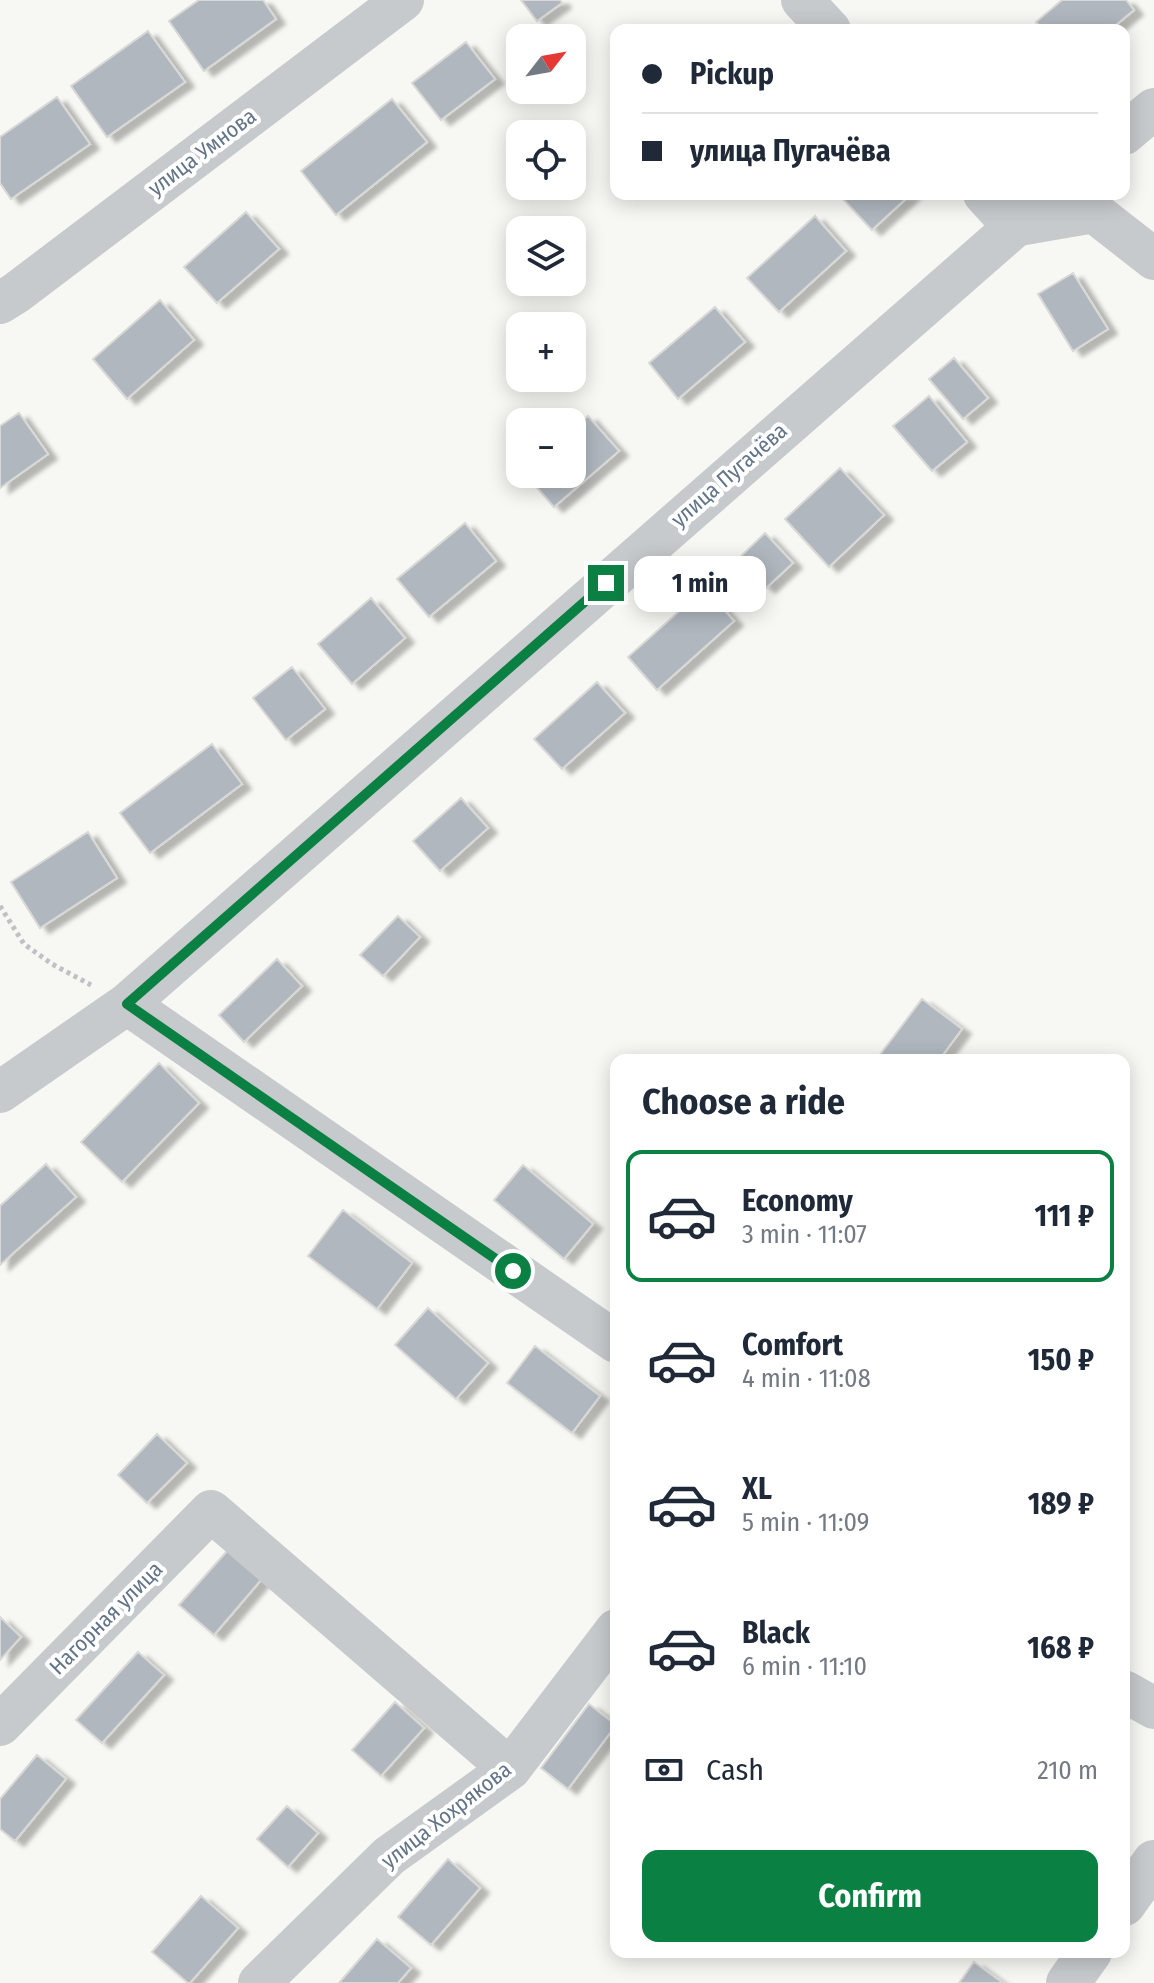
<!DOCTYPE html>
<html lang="en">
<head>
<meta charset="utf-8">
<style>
	:root { --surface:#fff; --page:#f6f6f7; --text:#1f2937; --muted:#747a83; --line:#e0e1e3; --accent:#0b8043 }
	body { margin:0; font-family:"Fira Sans Condensed",sans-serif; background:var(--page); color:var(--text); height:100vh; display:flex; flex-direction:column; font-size:30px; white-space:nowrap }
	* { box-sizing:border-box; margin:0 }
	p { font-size:26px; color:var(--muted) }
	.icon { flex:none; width:44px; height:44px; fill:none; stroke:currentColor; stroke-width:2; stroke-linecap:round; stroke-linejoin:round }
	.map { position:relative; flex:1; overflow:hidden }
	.panel { position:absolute; left:610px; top:1054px; width:520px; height:904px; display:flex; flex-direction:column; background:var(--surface); border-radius:16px; box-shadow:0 4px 20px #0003 }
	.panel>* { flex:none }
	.top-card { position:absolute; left:610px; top:24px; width:520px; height:176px; border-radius:16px; box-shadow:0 4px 20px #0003; display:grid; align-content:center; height:176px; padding:0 32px; background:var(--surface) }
	.needle { width:52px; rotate:59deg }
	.fabs { position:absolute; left:506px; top:24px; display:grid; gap:16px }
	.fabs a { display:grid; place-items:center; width:80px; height:80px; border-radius:16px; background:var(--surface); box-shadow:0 4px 20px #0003; font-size:40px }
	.end { position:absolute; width:36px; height:36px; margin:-18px; border:10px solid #0b8043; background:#fff; box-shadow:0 0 0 4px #fff }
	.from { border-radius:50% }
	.bubble { position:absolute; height:56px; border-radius:16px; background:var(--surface); box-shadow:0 4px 20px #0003; font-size:26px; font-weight:700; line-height:56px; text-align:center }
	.top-card b { display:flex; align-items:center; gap:28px; height:76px; font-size:30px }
	.top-card b+b { border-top:2px solid var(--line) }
	.top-card i { width:20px; height:20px; background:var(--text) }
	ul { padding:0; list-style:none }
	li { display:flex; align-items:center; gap:24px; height:132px; margin:0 16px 12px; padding:0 16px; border:4px solid transparent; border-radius:16px }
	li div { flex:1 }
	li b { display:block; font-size:30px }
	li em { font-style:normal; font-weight:700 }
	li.current { border-color:var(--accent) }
	li>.icon { width:72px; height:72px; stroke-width:1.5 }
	h2 { padding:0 32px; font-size:36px; line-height:96px }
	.pay { display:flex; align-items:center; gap:20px; height:88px; padding:0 32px; font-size:30px }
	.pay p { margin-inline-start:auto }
	.action { display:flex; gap:16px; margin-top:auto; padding:16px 32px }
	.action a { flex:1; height:92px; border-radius:16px; background:var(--accent); color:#fff; font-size:32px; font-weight:700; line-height:92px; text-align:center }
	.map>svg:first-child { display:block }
	.building { fill:#b0b7be; stroke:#d8d8d6; stroke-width:2; filter:url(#shadow) }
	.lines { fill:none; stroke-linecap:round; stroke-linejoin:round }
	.path { stroke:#bfc1c4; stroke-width:5; stroke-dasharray:4 4; stroke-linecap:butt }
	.minor { stroke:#c6cacd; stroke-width:42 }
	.tertiary { stroke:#c6cacd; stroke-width:44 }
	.route { stroke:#0b8043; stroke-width:10 }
	.labels { text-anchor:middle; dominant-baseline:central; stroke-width:8; stroke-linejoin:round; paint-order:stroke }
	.street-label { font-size:22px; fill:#637487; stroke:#fff }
</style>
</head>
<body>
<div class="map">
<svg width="1154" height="1983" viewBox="0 0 1154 1983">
	<defs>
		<filter id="shadow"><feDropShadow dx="9" dy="5" stdDeviation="2" flood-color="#0004"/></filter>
	</defs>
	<rect width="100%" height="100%" fill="#f7f7f3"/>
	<path class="building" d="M 199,0 L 263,0 L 276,19 L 204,71 L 169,21 Z
		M 521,0 L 560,0 L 562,3 L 537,21 Z
		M 1062,0 L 1126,0 L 1134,10 L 1110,30 L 1043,30 L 1036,22 Z
		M 148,31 L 185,82 L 107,137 L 71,86 Z
		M 466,42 L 495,79 L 441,120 L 412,83 Z
		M 57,97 L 90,144 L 11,199 L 0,183 L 0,137 Z
		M 392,99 L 427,142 L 336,215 L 301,171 Z
		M 848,194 L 911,194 L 872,230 L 843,199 Z
		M 246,212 L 279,249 L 217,303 L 184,267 Z
		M 815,216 L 846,251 L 779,312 L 747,278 Z
		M 1073,273 L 1108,329 L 1073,351 L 1038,294 Z
		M 160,300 L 194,340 L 127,399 L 93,359 Z
		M 715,307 L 745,342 L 678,399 L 649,363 Z
		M 954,358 L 988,398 L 963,419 L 929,379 Z
		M 929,396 L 967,442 L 932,471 L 893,426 Z
		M 19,413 L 48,454 L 0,488 L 0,426 Z
		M 588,416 L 619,451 L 554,507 L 525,474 L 572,474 L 572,430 Z
		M 840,468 L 884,515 L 829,567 L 785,519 Z
		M 465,523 L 496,561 L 429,617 L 397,579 Z
		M 765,533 L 793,563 L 766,588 L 738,559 Z
		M 705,588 L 734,621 L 657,690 L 628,657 Z
		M 371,598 L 405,638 L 352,684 L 318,644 Z
		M 292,667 L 325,709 L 286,740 L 253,698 Z
		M 597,682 L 625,713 L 562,769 L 534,739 Z
		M 212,744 L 242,784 L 150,853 L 120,813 Z
		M 461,798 L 488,828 L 440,871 L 413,841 Z
		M 88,832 L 117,878 L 40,928 L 11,882 Z
		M 398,916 L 420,937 L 383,976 L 360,955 Z
		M 277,959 L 302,986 L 244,1042 L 219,1015 Z
		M 922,999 L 962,1029 L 939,1060 L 876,1060 Z
		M 159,1063 L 199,1103 L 122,1182 L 81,1142 Z
		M 46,1164 L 76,1197 L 0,1265 L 0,1206 Z
		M 523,1165 L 593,1224 L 564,1259 L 494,1200 Z
		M 343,1210 L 412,1263 L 377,1309 L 308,1256 Z
		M 428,1308 L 488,1363 L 456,1399 L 395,1345 Z
		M 535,1346 L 600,1396 L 572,1433 L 507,1383 Z
		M 157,1434 L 187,1463 L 147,1503 L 118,1475 Z
		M 228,1550 L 261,1580 L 214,1635 L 179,1605 Z
		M 0,1617 L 21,1637 L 0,1660 Z
		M 138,1652 L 164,1675 L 102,1743 L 76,1720 Z
		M 395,1702 L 424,1728 L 381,1776 L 352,1750 Z
		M 589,1704 L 616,1725 L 568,1789 L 541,1768 Z
		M 37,1755 L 66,1779 L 15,1841 L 0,1829 L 0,1799 Z
		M 287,1806 L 318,1833 L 288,1867 L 257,1839 Z
		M 448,1859 L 480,1888 L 431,1945 L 398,1917 Z
		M 201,1896 L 238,1928 L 190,1983 L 188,1983 L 152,1952 Z
		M 377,1939 L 411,1968 L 398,1983 L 339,1983 Z
		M 974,1962 L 1003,1983 L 959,1983 Z"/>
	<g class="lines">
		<path class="path" d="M 0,906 L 24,944 L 52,964 L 91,985"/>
		<path class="minor" d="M 802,0 L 830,30
			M 1124,134 L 1154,109
			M 984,194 L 1013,226 L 1094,212 L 1154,259
			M 0,303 L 16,293 L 403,0
			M 127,1004 L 616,1342
			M 0,1092 L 127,1004 L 1052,194
			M 1124,1691 L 1154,1708
			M 0,1725 L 211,1511 L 510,1769
			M 259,1983 L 389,1856 L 510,1769 L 616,1630"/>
		<path class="tertiary" d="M 1124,1904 L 1154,1862
			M 1068,1983 L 1090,1952"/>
	</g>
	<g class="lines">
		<path class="route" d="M 513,1271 L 127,1004 L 606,583"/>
	</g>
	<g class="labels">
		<g class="street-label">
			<text transform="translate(202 152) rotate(-37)">улица Умнова</text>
			<text transform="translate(729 475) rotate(-41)">улица Пугачёва</text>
			<text transform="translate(106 1618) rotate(-45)">Нагорная улица</text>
			<text transform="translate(446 1815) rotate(-38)">улица Хохрякова</text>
		</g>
	</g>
</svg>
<div class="fabs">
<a><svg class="needle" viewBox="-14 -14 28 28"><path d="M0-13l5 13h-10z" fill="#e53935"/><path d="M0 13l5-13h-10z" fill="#747a83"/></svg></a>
<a><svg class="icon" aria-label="locate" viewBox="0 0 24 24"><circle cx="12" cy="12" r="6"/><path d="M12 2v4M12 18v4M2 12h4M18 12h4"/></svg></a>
<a><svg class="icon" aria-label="layers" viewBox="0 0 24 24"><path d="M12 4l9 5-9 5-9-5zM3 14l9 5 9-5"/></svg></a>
<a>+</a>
<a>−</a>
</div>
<i class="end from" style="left:513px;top:1271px"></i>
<i class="end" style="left:606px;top:583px"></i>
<div class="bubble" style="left:634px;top:556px;width:132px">1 min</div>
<div class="top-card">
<b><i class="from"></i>Pickup</b>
<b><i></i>улица Пугачёва</b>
</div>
<section class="panel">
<h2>Choose a ride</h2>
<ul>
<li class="current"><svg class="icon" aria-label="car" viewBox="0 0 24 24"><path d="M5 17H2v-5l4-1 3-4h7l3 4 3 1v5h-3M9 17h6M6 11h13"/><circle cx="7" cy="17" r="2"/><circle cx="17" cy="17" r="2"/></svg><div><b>Economy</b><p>3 min · 11:07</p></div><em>111 ₽</em></li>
<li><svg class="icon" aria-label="car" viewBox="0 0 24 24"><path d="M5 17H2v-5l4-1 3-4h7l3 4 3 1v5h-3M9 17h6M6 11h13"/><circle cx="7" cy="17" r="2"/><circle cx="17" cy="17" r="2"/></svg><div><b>Comfort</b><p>4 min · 11:08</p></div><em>150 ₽</em></li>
<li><svg class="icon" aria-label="car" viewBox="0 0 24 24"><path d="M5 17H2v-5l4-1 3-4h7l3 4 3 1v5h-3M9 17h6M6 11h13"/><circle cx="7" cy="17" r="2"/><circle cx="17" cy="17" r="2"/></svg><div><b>XL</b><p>5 min · 11:09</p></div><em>189 ₽</em></li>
<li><svg class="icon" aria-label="car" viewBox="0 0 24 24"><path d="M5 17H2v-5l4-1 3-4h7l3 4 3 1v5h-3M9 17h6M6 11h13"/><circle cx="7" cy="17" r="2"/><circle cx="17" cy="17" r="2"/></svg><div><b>Black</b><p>6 min · 11:10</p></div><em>168 ₽</em></li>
</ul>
<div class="pay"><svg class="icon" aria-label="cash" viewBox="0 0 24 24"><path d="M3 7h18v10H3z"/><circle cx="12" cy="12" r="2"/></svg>Cash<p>210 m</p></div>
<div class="action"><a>Confirm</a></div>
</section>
</div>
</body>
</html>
